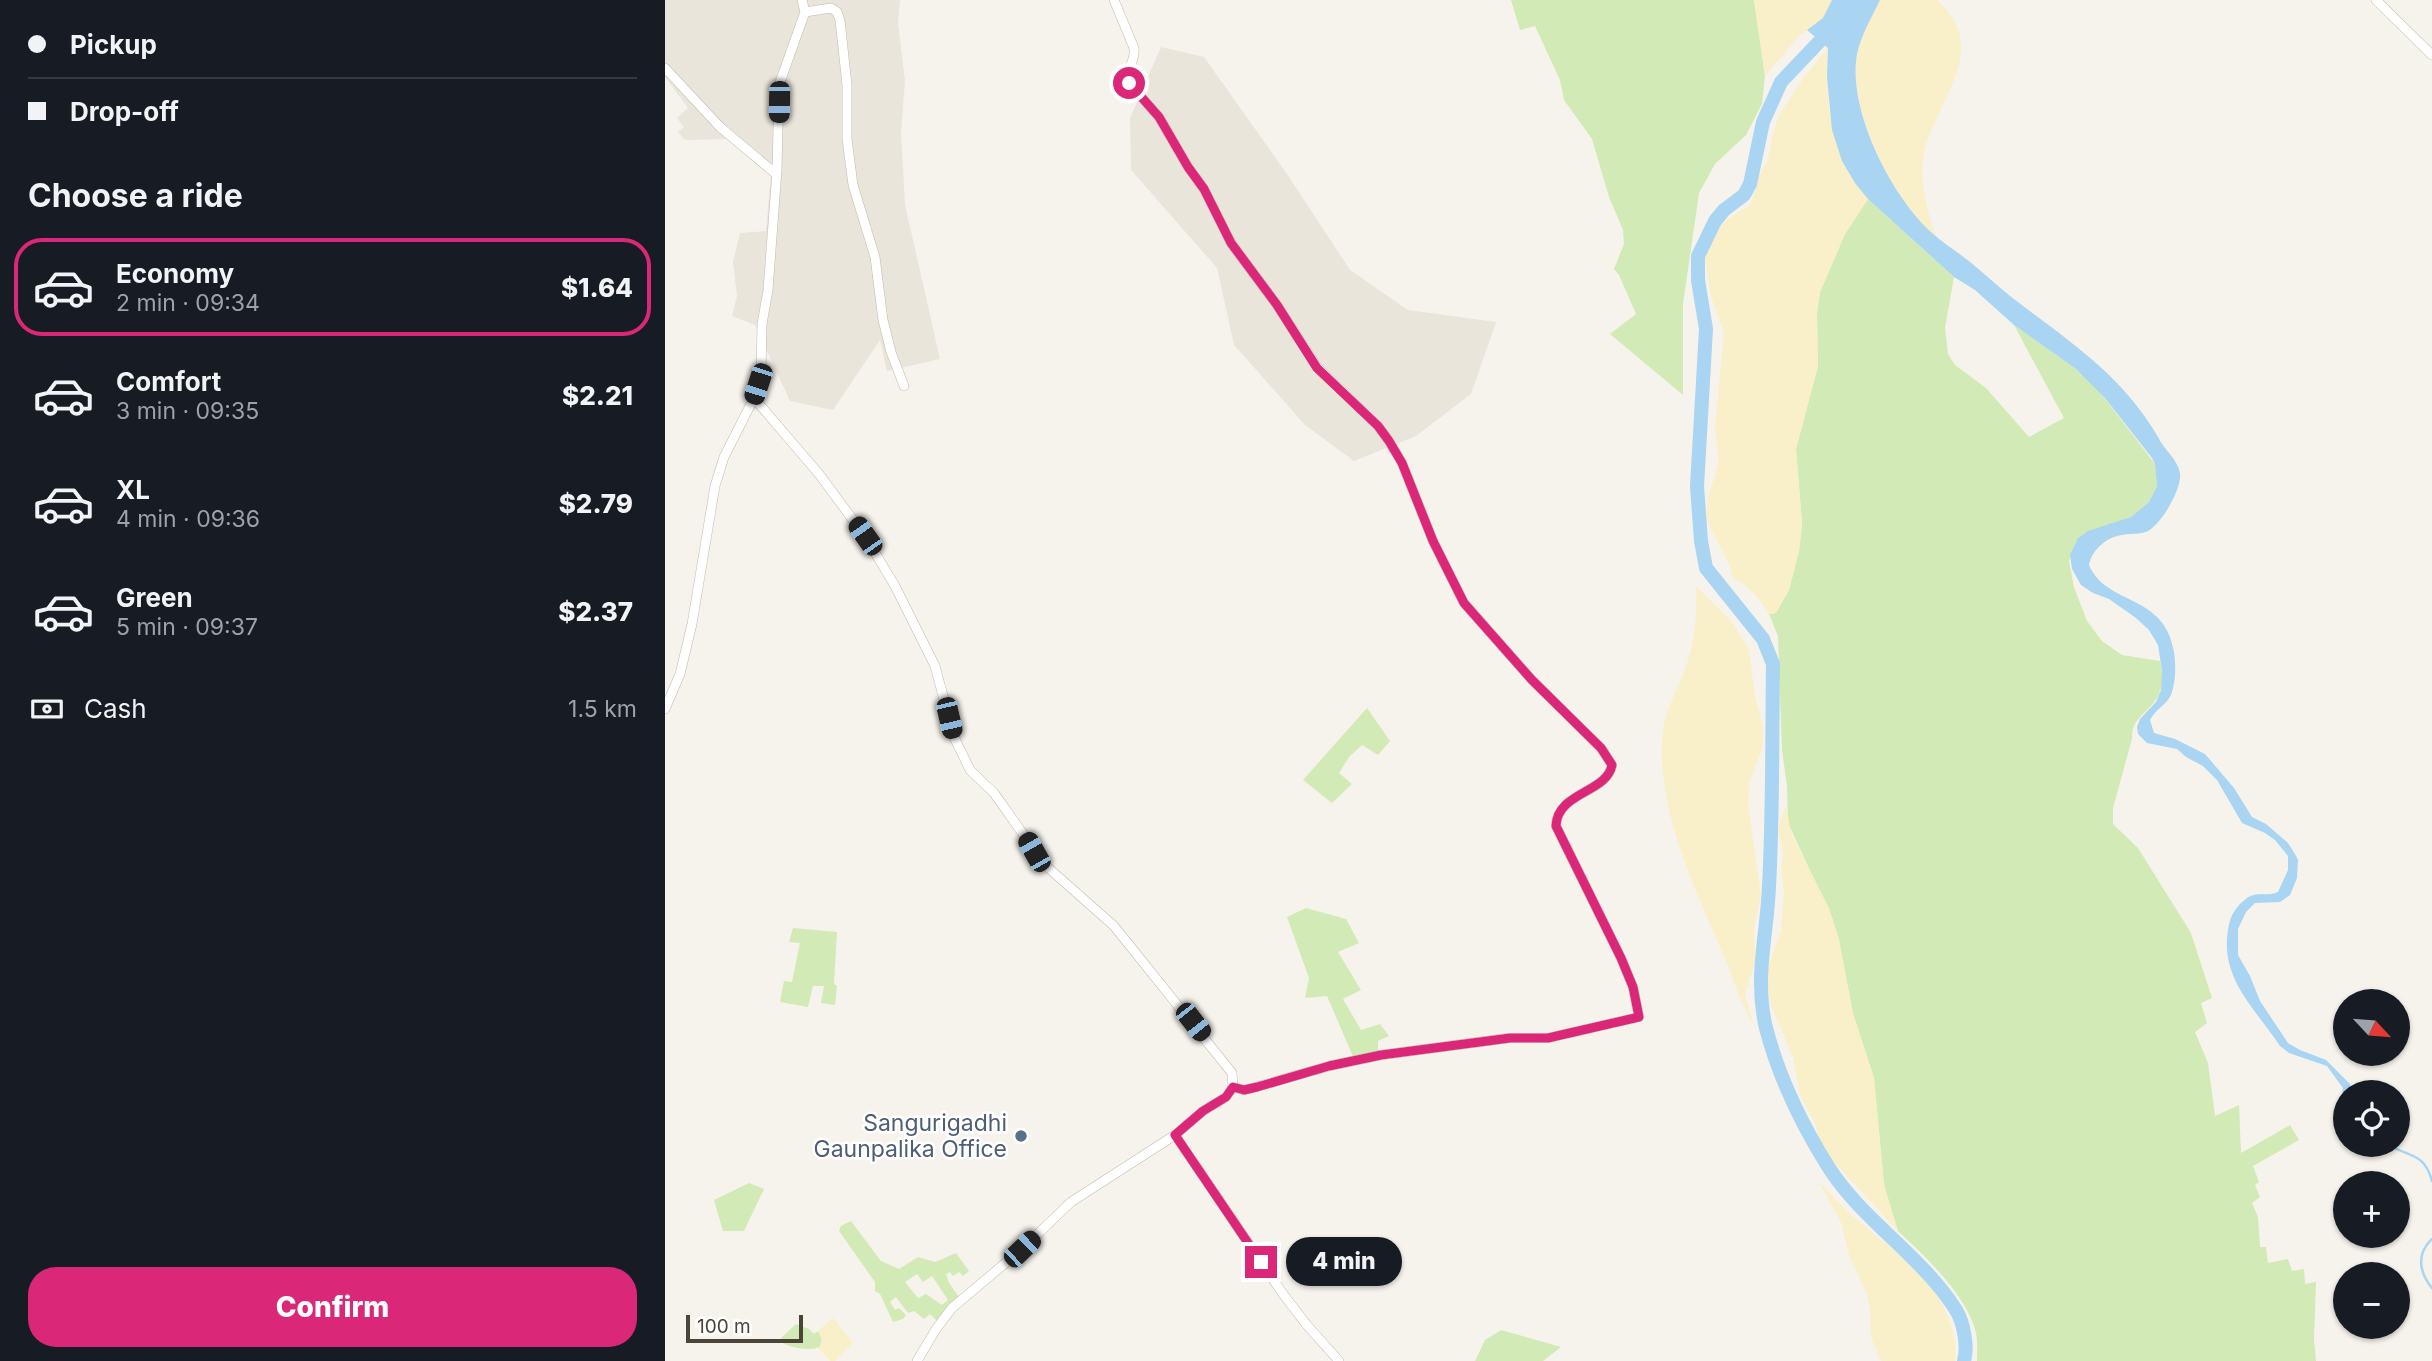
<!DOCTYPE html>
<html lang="en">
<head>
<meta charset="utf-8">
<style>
	:root { --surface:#171b24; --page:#20242c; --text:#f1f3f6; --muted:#9ea1a6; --line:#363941; --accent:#db2777 }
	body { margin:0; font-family:Inter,sans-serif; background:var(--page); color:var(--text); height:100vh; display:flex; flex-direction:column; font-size:26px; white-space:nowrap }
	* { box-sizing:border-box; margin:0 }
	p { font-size:23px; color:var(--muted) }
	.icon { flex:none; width:38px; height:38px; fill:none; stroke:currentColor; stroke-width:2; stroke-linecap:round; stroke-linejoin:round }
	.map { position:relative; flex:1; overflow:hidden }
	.details { display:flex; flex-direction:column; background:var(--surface); width:665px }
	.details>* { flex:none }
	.top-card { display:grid; align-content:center; height:154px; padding:0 28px; background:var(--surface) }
	.needle { width:46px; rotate:116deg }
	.fabs { position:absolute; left:1668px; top:989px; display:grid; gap:14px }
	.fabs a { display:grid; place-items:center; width:77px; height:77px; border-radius:50%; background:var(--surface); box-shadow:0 2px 5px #0004; font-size:35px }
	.scale { position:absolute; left:21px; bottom:18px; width:117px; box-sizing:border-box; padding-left:7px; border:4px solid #4b4439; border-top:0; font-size:19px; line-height:24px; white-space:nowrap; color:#4b4439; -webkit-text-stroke:5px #fff; paint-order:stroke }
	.end { position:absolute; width:32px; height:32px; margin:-16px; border:9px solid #db2777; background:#fff; box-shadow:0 0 0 4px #fff }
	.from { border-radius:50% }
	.bubble { position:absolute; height:49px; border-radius:24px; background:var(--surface); box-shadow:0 2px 5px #0004; font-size:23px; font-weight:800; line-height:49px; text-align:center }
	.car { position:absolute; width:21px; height:42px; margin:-21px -10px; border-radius:9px; box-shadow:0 0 5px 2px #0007; background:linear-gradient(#222 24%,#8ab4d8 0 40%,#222 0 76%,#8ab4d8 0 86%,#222 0) }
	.top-card b { display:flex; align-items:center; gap:24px; height:66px; font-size:26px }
	.top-card b+b { border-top:2px solid var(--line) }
	.top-card i { width:18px; height:18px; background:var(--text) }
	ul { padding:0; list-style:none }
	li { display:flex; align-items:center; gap:21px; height:98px; margin:0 14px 10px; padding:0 14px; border:4px solid transparent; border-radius:28px }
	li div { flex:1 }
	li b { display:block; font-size:26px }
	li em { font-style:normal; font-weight:800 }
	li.on { border-color:var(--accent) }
	li>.icon { width:63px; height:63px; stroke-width:1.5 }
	h2 { padding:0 28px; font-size:32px; line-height:84px }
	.pay { display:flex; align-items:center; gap:18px; height:77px; padding:0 28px; font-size:26px }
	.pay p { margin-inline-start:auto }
	.action { display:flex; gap:14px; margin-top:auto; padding:14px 28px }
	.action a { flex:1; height:80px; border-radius:28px; background:var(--accent); color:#fff; font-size:28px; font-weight:800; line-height:80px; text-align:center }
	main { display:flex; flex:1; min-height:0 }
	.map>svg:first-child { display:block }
	.residential { fill:#eae5da }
	.green { fill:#d2eab5; fill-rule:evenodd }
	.sand { fill:#f9efc9 }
	.water { fill:#a9d4f2 }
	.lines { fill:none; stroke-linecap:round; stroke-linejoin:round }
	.stream { stroke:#a9d4f2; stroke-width:2.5 }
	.river { stroke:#a9d4f2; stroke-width:14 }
	.minor-casing { stroke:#c2bbae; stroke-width:10 }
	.minor { stroke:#fff; stroke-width:9 }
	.route { stroke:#db2777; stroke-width:9 }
	.service-dot { fill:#5c6f8a; stroke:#fff; stroke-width:2.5 }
	.labels { text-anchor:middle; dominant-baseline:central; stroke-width:5; stroke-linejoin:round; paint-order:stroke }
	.service-label { font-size:23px; fill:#4e5e75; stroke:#fff; text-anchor:end }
</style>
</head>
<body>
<main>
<section class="details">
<div class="top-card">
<b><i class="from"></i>Pickup</b>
<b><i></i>Drop-off</b>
</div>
<h2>Choose a ride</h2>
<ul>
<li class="on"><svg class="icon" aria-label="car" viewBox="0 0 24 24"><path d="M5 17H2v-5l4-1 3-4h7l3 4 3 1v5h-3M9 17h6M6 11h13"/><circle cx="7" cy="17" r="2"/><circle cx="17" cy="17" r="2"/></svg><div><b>Economy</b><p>2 min · 09:34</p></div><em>$1.64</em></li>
<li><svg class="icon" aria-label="car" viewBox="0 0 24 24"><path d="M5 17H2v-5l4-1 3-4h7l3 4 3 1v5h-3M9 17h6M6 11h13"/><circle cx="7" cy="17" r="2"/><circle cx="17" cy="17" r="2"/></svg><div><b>Comfort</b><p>3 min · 09:35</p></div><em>$2.21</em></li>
<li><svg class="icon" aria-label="car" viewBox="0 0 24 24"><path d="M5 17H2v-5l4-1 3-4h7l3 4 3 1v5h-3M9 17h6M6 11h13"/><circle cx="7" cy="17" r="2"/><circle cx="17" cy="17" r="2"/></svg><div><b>XL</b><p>4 min · 09:36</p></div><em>$2.79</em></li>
<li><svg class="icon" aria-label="car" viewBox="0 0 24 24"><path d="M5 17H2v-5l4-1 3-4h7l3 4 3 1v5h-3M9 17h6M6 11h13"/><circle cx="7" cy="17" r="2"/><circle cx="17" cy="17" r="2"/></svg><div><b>Green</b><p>5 min · 09:37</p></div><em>$2.37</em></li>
</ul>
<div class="pay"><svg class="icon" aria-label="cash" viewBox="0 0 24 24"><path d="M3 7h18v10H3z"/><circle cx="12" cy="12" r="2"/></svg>Cash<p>1.5 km</p></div>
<div class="action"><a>Confirm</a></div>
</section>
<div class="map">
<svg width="1767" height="1361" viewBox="0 0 1767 1361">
	<rect width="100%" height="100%" fill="#f6f3ec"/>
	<path class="residential" d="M 0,0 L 235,0 L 233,23 L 240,81 L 236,132 L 240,205 L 275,359 L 222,371 L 215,340 L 168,410 L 125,401 L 90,325 L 67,316 L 72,296 L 68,262 L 75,233 L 101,231 L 106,173 L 63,139 L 20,140 L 13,132 L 19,127 L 12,118 L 23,108 L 0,77 Z
		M 496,47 L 539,57 L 622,174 L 685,270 L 743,310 L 831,322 L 806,394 L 751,436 L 689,461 L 640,425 L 569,345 L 552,268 L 466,170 L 465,118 Z"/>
	<path class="green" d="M 846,0 L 1089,0 L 1100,76 L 1097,104 L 1081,135 L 1050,164 L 1034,193 L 1018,304 L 1018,395 L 945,334 L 971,314 L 954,275 L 949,269 L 959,244 L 958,230 L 944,197 L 927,139 L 899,100 L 895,80 L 870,26 L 855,30 Z
		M 1203,199 L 1289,277 L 1280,328 L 1283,354 L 1290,365 L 1321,388 L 1364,437 L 1399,418 L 1349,325 L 1411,369 L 1432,388 L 1490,464 L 1492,486 L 1484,502 L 1466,517 L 1418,534 L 1410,544 L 1404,561 L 1409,587 L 1422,621 L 1437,641 L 1457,655 L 1495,661 C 1507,712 1465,707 1467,739 L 1448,808 L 1448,824 L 1473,848 L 1526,933 L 1547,998 L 1536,1003 L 1542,1023 L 1530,1032 L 1543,1063 L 1550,1116 L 1574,1105 L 1576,1153 L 1625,1125 L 1634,1140 L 1588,1166 L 1594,1182 L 1590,1185 L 1595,1197 L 1587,1203 L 1593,1217 L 1595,1247 L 1601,1247 L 1603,1263 L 1623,1259 L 1627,1271 L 1639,1269 L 1640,1284 L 1651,1282 L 1649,1339 L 1651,1361 L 1312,1361 C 1312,1350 1313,1339 1310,1329 C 1300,1294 1259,1255 1233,1231 L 1231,1225 L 1219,1185 L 1209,1078 L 1188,1014 L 1174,940 L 1168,920 L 1123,823 L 1122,786 L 1117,750 L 1113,636 L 1104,614 L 1111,613 L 1124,590 L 1134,551 L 1137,523 L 1131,449 L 1153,366 L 1152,312 L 1155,292 L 1180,234 Z
		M 702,708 L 725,741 L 713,755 L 697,745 L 684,757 L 674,773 L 687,784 L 667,803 L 638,780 Z
		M 641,908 L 681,919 L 694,943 L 673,952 L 696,990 L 678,999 L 696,1030 L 715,1024 L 724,1036 L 713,1041 L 713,1052 L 690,1061 L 662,996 L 640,998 L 644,978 L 622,917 Z
		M 128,928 L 172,932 L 169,984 L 172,986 L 170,1005 L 156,1003 L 159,986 L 148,986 L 143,1007 L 115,1002 L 119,981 L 127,982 L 135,943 L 124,942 Z
		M 84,1183 L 99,1189 L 79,1231 L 58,1231 L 49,1200 Z
		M 186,1221 L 216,1261 L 234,1269 L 253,1257 L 270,1262 L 291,1253 L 304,1271 L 298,1276 L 294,1272 L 288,1276 L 285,1272 L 281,1274 L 284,1283 L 294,1297 L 272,1321 L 265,1314 L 259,1319 L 249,1311 L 243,1313 L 231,1297 L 225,1302 L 230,1310 L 234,1308 L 241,1315 L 238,1319 L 228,1322 L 215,1294 L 210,1291 L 210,1282 L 174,1231 L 176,1226 ZM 252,1274 L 258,1282 L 267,1276 L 283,1300 L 277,1305 L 261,1294 L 253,1298 L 240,1282 Z
		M 131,1324 L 144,1329 L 149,1334 L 153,1331 L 157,1338 L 155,1347 C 144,1351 125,1348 116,1342 L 116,1338 Z
		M 836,1330 L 896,1347 L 878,1361 L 810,1361 L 820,1340 Z"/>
	<path class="sand" d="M 1089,0 L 1167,0 L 1158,18 L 1133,37 L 1100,76 Z
		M 1215,0 L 1272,0 C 1330,51 1266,104 1258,158 C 1254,183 1263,213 1271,237 C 1230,205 1185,112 1191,60 C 1194,39 1206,19 1215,0 Z
		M 1163,48 L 1162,77 L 1164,110 L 1177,161 L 1203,199 L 1180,234 L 1155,292 L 1152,312 L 1153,366 L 1131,449 L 1137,523 L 1134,551 L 1124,589 L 1111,613 L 1104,614 C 1094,597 1086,588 1068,578 L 1065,566 L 1041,518 L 1043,498 L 1054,462 L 1050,428 L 1059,333 L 1046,296 L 1040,257 L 1048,233 L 1063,219 L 1084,206 L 1087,200 L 1094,176 L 1103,159 L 1108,133 L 1114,115 L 1140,76 Z
		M 1031,586 L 1067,622 L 1084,650 L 1090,697 L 1098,727 L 1098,746 L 1084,784 L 1083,804 L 1096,896 L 1089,928 L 1090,962 L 1080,995 L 1089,1025 C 1076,1005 1070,983 1061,961 C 1032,893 989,806 998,731 C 1001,707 1016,684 1023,660 C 1031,635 1032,612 1031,586 Z
		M 1121,805 L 1126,833 L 1164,908 L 1174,940 L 1188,1014 L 1209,1078 L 1219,1185 L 1233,1231 L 1169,1162 L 1155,1142 L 1150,1123 L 1135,1095 L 1128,1057 L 1107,1008 L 1102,987 L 1103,968 L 1116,931 L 1119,892 L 1116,867 L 1118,854 L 1113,829 Z
		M 1153,1180 C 1165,1194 1177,1207 1191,1219 C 1235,1256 1296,1297 1290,1361 L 1216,1361 L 1206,1337 L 1205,1308 L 1201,1292 L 1184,1255 L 1176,1222 Z
		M 168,1318 L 188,1343 L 170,1361 L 166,1361 L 153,1348 C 160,1344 156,1337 153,1331 Z"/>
	<path class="water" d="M 1167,0 L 1215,0 C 1207,17 1196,35 1192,54 C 1182,109 1226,196 1267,233 C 1279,244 1293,252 1305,262 C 1319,273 1331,285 1345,296 C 1402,340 1457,374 1493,437 C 1499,450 1512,458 1515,473 C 1517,489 1497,523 1483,531 C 1475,535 1465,533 1457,535 C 1441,537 1427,550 1424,565 C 1441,606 1500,593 1509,652 C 1511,666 1511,681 1506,695 C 1501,705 1490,710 1485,720 L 1489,733 L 1510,739 L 1540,754 L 1569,788 L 1587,817 L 1601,824 L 1623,843 L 1630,854 L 1633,860 L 1632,878 L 1625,895 L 1615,902 L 1590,903 L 1581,912 L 1573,929 L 1573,955 L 1585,976 L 1595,1001 L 1623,1043 L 1635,1050 L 1661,1060 L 1685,1084 L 1686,1092 L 1680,1092 L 1680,1124 L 1675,1116 L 1678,1088 L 1662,1066 L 1624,1053 L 1615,1046 C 1590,1008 1555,979 1563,930 C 1565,916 1570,907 1582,898 C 1592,891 1602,897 1613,892 L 1623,870 L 1623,856 L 1610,840 L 1600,833 L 1577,823 L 1552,780 L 1538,766 L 1521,757 L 1512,749 L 1482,743 L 1473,734 L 1472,727 L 1475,719 L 1491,702 L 1496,690 L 1497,671 L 1493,645 L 1484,630 L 1471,618 L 1444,599 L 1428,593 L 1416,585 L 1407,569 L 1405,555 L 1413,538 L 1423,531 L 1466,517 L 1484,502 L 1492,486 L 1490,464 L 1487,458 L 1440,398 L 1411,369 L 1349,325 L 1310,290 L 1289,277 L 1203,199 L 1190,183 L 1177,161 L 1167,130 L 1162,77 L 1163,48 L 1142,30 L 1158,18 Z"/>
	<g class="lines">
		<path class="stream" d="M 1721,1144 C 1744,1157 1759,1152 1767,1181
			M 1767,1239 C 1751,1254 1754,1272 1767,1288"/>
		<path class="river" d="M 1189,0 L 1189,5 L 1116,82 L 1098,122 L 1085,184 L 1079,195 L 1059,210 L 1050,221 L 1033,256 L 1033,280 L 1041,329 L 1032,486 L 1036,541 L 1041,568 L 1098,639 L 1108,664 C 1107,738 1108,813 1104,887 C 1102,936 1089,978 1101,1028 C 1114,1078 1137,1125 1164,1168 C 1199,1222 1257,1256 1291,1310 C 1299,1323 1303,1347 1299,1361"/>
		<g class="minor-casing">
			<path id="minor" d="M 449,0 L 469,48 C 471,61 460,70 464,83 L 494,117 L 523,167 L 539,189 L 566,243 L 612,305 L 652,367 L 713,426 L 724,441 L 737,463 L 768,541 L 799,603 L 867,680 L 936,748 L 947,765 C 942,793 892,792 891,826 L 956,958 L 968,987 L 974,1017 L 883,1038 L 844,1038 L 716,1055 L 664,1066 L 591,1087 L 579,1090 L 568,1087
				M 1711,0 L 1767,55
				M 140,12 L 166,8 L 172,12 L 175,20 L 182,85 L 182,139 L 188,185 L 210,257 L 218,320 L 226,352 L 239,386
				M 0,68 L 55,127 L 111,174
				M 89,398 L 154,474 L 200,536 L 230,586 L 270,666 L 289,737 L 305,770 L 329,793 L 380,865 L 449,926 L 567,1073 L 568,1087 L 561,1097 L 538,1111 L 510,1135 L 406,1202 L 357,1249 L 287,1308 L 271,1329 L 252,1361
				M 0,709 L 15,674 L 27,624 L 50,486 L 59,457 L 89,398 L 96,372 L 97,324 L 103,290 L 112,170 L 114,85 L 140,12 L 137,0
				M 510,1135 L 618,1294 L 641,1324 L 674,1361"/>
		</g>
		<use href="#minor" class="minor"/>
	</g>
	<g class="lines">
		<path class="route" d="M 464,83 L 494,117 L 523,167 L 539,189 L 566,243 L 612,305 L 652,368 L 713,426 L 724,441 L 737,463 L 768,541 L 799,603 L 867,680 L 936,748 L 947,765 C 942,793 892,792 891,826 L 956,958 L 968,987 L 974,1017 L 883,1038 L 845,1038 L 716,1055 L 664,1066 L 592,1087 L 579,1090 L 568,1087 L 561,1097 L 538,1111 L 510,1135 L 596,1262"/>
	</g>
	<circle class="service-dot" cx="356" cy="1136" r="7"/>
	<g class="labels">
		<g class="service-label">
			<text x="342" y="1123">Sangurigadhi<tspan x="342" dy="26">Gaunpalika Office</tspan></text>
		</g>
	</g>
</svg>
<div class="fabs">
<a><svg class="needle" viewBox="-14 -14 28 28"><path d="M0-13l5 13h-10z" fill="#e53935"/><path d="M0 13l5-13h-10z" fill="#9ea1a6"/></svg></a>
<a><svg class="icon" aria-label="locate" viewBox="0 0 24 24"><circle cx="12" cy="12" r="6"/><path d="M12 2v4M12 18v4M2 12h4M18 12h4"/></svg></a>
<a>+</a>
<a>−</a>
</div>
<div class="scale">100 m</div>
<i class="end from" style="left:464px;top:83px"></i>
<i class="end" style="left:596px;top:1262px"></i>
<div class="bubble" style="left:621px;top:1237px;width:116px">4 min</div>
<i class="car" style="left:114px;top:102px;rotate:181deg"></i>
<i class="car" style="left:93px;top:384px;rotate:198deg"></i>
<i class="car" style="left:200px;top:536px;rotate:325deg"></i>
<i class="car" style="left:284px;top:718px;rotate:167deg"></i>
<i class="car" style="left:369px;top:852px;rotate:330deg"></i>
<i class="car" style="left:528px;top:1022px;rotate:142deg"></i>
<i class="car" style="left:357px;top:1249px;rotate:46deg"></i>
</div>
</main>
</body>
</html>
